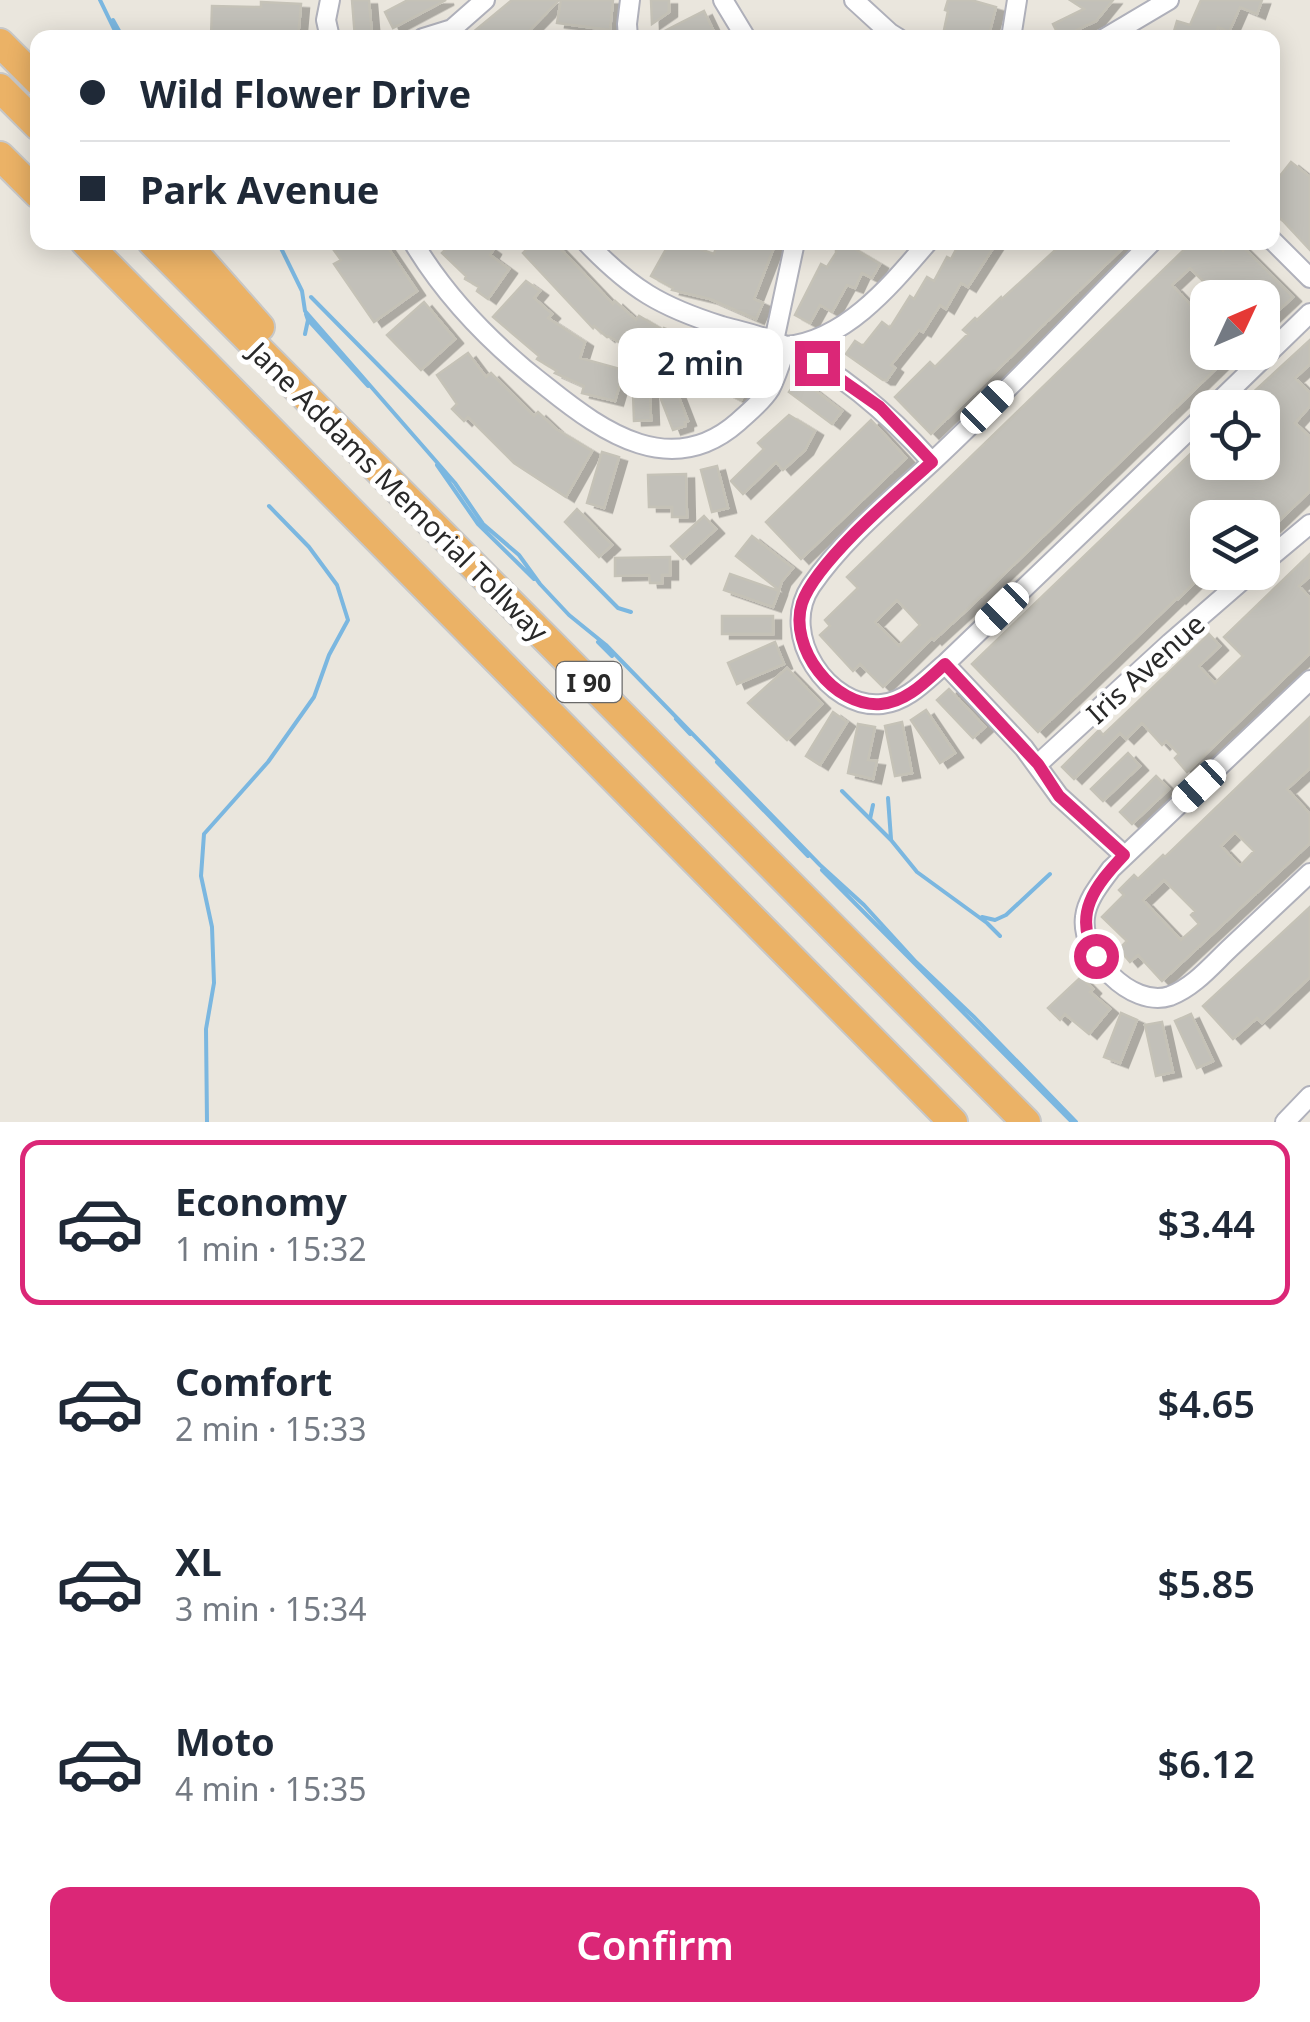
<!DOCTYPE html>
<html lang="en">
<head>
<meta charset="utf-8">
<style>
	:root { --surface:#fff; --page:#f6f6f7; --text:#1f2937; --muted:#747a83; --line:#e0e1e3; --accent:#db2777 }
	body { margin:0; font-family:"Noto Sans",sans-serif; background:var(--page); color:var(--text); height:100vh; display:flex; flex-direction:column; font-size:38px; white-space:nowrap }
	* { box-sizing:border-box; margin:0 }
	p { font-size:32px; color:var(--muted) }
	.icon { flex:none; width:55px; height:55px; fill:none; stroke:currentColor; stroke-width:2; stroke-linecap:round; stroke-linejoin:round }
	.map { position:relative; height:1122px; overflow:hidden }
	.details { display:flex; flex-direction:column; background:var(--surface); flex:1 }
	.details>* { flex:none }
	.banner { position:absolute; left:30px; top:30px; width:1250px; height:220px; border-radius:20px; box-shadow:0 5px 25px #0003; display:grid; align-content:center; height:220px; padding:0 50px; background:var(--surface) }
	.needle { width:65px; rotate:46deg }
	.controls { position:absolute; left:1190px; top:280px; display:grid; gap:20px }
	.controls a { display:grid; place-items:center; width:90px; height:90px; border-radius:20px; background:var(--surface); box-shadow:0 5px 25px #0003; font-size:50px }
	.end { position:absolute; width:45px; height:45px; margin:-22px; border:12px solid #db2777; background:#fff; box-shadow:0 0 0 5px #fff }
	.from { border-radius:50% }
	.bubble { position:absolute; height:70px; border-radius:20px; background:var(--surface); box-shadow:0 5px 25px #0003; font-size:32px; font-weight:600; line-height:70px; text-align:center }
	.car { position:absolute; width:30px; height:60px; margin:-30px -15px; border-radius:12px; box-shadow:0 0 8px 2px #0007; background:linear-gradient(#fff 24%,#345 0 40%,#fff 0 76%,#345 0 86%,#fff 0) }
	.banner b { display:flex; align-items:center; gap:35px; height:95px; font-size:38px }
	.banner b+b { border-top:2px solid var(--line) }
	.banner i { width:25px; height:25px; background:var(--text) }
	ul { padding:18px 0 0; list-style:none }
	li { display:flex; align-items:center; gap:30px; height:165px; margin:0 20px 15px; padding:0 30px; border:5px solid transparent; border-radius:20px }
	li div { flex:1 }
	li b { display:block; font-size:38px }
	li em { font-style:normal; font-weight:600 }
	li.active { border-color:var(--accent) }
	li>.icon { width:90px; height:90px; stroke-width:1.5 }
	.primary-button { display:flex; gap:20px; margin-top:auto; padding:20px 50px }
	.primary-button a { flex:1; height:115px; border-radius:20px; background:var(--accent); color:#fff; font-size:40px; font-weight:600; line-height:115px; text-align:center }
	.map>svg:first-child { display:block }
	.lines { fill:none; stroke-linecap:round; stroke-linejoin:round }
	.stream { stroke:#7bb7e0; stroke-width:4 }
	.building { fill:#c2c0b9; stroke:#c5c2b7; stroke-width:2.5; fill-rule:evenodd; filter:url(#shadow) }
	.minor-casing { stroke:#b0b1bb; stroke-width:22 }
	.highway-casing { stroke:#c7c7c7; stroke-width:32 }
	.minor { stroke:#fff; stroke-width:18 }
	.highway { stroke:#ebb266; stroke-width:28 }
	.route { stroke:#db2777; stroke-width:12 }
	.labels { text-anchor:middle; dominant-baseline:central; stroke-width:10; stroke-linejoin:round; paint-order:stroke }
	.shield { fill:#fff; stroke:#696969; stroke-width:2.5 }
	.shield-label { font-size:25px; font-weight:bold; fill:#292929 }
	.street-label { font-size:28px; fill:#292929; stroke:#fff }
</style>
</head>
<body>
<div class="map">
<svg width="1310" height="1122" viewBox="0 0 1310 1122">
	<defs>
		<filter id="shadow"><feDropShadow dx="8" dy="4.5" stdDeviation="0" flood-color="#0004"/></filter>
	</defs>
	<rect width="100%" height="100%" fill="#eae6dd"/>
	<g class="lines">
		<path class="stream" d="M 100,0 L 116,33 L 132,38
			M 113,20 L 123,38
			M 278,242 L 302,291 L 305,311 L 455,483 L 483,524 L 519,555 L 540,584 L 569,615 L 606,645 L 820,865 L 864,905 L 916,962 L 974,1017 L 1076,1122
			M 311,297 L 618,608 L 631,612
			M 306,314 L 308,320 L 368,386
			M 305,334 L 308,320
			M 437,465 L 478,524 L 534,579
			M 598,642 L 612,656
			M 676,719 L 690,734
			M 717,762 L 808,856
			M 842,791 L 891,840 L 917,872 L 987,923 L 1000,936
			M 888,798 L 891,839
			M 870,819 L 873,805
			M 822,870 L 1072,1122
			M 982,917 L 995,920 L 1006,915 L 1050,874
			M 207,1122 L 206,1029 L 214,983 L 212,927 L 201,876 L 204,834 L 268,762 L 314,697 L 329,655 L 348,620 L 337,585 L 309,547 L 269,506"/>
	</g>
	<path class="building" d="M 352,0 L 369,0 L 372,36 L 355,38 Z
		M 408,0 L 446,0 L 393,28 L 385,12 Z
		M 512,0 L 559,0 L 529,31 L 534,38 L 466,38 Z
		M 561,0 L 613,0 L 610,30 L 557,23 Z
		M 651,0 L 669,0 L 669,12 L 652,24 Z
		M 948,0 L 971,0 L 996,7 L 988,38 L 953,38 L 943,35 L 948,11 L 945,10 Z
		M 1070,0 L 1113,0 L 1096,21 L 1060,38 L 1053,24 L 1084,9 Z
		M 1201,0 L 1262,0 L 1257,14 L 1240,7 L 1229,32 L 1218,27 L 1214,38 L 1172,38 L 1177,21 L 1190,25 Z
		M 261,2 L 301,4 L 298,38 L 211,38 L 212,6 L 261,7 Z
		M 704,11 L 717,38 L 651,38 L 678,24 Z
		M 1291,162 L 1310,177 L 1310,250 L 1283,221 L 1272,212 L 1272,186 Z
		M 328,242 L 384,242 L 417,291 L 374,322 L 334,264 L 341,260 Z
		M 453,242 L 482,242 L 493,250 L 490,255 L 509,269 L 488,299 L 477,291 L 479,287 L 465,279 L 466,276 L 442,253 Z
		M 534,242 L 554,242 L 613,304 L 615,301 L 636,320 L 639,316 L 663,330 L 664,328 L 686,337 L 687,334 L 720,350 L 724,343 L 754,360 L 742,381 L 748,384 L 741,400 L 710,384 L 721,362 L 703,352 L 692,376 L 672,366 L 671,368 L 665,362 L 667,366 L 642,355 L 631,349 L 631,344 L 630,348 L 608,336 L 607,337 L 594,326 L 593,328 L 523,253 Z
		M 670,242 L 677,242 L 687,248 L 688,245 L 714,254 L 718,242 L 776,242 L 754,299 L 763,303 L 756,319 L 710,299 L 672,290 L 673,288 L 651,276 Z
		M 836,242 L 843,242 L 880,264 L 872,278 L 862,273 L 855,288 L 847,285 L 832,312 L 820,305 L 810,323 L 795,315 L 821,264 L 827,267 L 836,253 Z
		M 960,242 L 997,242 L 968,287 L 961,283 L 946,309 L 940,305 L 923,332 L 919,330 L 891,365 L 895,368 L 887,380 L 883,380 L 846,354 L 855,341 L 863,346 L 882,322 L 890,328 L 910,296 L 914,299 L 927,277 L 934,281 L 947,257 L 951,259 Z
		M 1064,242 L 1129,242 L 931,434 L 895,397 L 930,362 L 935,367 L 968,334 L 963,330 L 975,318 L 977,320 L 1001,297 L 1002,299 Z
		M 1192,242 L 1215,242 L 1223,251 L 1231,242 L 1238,242 L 1293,297 L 1262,326 L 1262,282 L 1247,298 L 1220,298 L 1190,268 L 1172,285 L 1208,323 L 1208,352 L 1213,352 L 1223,362 L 970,607 L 934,640 L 932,638 L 883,687 L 860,664 L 853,671 L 820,635 L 830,626 L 825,620 L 858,588 L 847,577 ZM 897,600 L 920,625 L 899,646 L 875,622 Z
		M 526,281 L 540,291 L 534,298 L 552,314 L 548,318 L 585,342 L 580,358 L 624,370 L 615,401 L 582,393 L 584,386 L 555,373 L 557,371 L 537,359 L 539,356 L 493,317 Z
		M 424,302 L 455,339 L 421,370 L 387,335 Z
		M 1310,340 L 1310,364 L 1295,378 L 1310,393 L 1310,406 L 1295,423 L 1310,437 L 1310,491 L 1262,537 L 1262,518 L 1208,518 L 1208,572 L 1220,572 L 1208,585 L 1200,577 L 1178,599 L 1177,598 L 1038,732 L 972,664 L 1208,437 L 1208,462 L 1246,462 L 1262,480 L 1262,408 L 1258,408 L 1248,397 Z
		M 468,353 L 486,377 L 491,373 L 534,416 L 538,412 L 556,429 L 592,451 L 566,497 L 514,463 L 468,417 L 464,421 L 452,409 L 457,404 L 437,375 Z
		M 671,377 L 688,421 L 685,422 L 685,426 L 673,430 L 655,384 Z
		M 799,378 L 842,411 L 832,424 L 789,392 Z
		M 650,392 L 651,420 L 634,421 L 633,393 Z
		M 789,415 L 815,431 L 805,450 L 783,470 L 776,462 L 743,494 L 731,481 L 764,449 L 758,443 Z
		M 871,420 L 906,458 L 801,559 L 766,522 Z
		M 602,452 L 619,457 L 604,508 L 587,503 Z
		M 717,466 L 728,508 L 712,512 L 701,470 Z
		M 686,474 L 687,517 L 672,517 L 672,507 L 649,507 L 648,475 Z
		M 577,509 L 612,545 L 599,557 L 565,522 Z
		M 704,516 L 716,529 L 683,559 L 671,546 Z
		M 752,536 L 793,568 L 782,581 L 779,590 L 736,556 Z
		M 1310,554 L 1310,576 L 1299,586 L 1310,598 L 1310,653 L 1187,772 L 1175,758 L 1179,754 L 1166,741 L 1162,745 L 1142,723 L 1126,739 L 1120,733 L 1074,779 L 1062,767 L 1099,730 L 1103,735 L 1209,634 L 1220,646 L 1199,666 L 1215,683 L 1243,656 L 1224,637 Z
		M 670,557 L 670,575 L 662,575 L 662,583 L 650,583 L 649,575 L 615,576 L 615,558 Z
		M 730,574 L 779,591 L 773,607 L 724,590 Z
		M 722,616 L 773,616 L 773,634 L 722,634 Z
		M 775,642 L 784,664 L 737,684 L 728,663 Z
		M 787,668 L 822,704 L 787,740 L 748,703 Z
		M 949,689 L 985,727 L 973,738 L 937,700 Z
		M 926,710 L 955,753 L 940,763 L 911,720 Z
		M 833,712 L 847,722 L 820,765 L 806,756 Z
		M 1310,717 L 1310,768 L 1287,789 L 1310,814 L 1310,843 L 1162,981 L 1138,955 L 1130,962 L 1119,949 L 1127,941 L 1102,917 L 1124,895 L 1119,890 L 1134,875 L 1138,879 L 1163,855 L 1165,857 ZM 1235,832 L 1254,851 L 1240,866 L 1221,846 ZM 1164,880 L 1195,911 L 1191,915 L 1199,924 L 1181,940 L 1143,900 Z
		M 902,722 L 912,773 L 895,776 L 885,726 Z
		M 858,724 L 875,727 L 868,760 L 877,761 L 873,779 L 848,773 Z
		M 1128,753 L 1140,766 L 1103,801 L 1091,789 Z
		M 1156,776 L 1169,789 L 1132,824 L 1120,812 Z
		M 1310,907 L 1310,977 L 1262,1023 L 1257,1018 L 1233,1039 L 1203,1006 Z
		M 1081,977 L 1093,989 L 1090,992 L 1110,1009 L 1089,1034 L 1065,1014 L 1060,1020 L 1048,1008 Z
		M 1121,1013 L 1137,1020 L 1120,1063 L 1104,1057 Z
		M 1191,1014 L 1213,1061 L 1197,1068 L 1175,1021 Z
		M 1162,1022 L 1173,1072 L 1156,1076 L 1145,1025 Z"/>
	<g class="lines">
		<g class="minor-casing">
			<path id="minor" d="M 723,0 L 746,38
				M 854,0 L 890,33 L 898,38
				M 330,38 L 326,20 L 330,0
				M 423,38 L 452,29 L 485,0
				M 628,38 L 627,24 L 630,0
				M 1011,38 L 1017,0
				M 1105,38 L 1169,0
				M 1272,240 L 1310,278
				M 413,242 C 447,299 496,348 548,388 C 604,433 672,480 738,422 C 750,411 762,402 770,389 C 777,376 781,360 787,346 C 846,340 891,285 928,242
				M 586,242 C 631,289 661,307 722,326 C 744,332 768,337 788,347 C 844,374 891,416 932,462
				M 1152,242 C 1079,315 1008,391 932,462 C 890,501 844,538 811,586 C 778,635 829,710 882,704 C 908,701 926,680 945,664 L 1208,412
				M 774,341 L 795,242
				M 1212,408 L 1310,313
				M 1262,564 L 1310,524
				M 945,664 L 1024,748 L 1059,796 L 1124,855
				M 1310,680 L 1111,869 C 1101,883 1087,899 1085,917 C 1080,954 1131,1009 1170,996 C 1194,987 1212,965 1230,948 C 1257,923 1283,898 1310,873
				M 1038,764 L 1170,643 L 1252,572
				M 1285,1122 L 1310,1096"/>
		</g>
		<g class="highway-casing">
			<path id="highway" d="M 0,43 L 38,81
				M 0,88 L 38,126
				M 0,156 L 38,194
				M 85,242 L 953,1122
				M 152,242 L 1026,1122
				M 185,242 L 260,327"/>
		</g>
		<use href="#minor" class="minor"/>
		<use href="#highway" class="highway"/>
	</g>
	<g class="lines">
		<path class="route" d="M 817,363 L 880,407 L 932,462 C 898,492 816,562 802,603 C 788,647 834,708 881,704 C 907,702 926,681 945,664 L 1038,764 L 1059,796 L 1124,855 C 1095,886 1072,914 1096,956"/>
	</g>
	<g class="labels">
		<rect class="shield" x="556.5" y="662" width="65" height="40" rx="8"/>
		<g class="shield-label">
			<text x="589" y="682">I 90</text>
		</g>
		<g class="street-label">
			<text transform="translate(399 491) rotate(45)">Jane Addams Memorial Tollway</text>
			<text transform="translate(1145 668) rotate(-42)">Iris Avenue</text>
		</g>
	</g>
</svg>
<div class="controls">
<a><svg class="needle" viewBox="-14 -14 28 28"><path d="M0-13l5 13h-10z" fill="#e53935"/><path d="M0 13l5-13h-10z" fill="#747a83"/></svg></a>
<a><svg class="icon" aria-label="locate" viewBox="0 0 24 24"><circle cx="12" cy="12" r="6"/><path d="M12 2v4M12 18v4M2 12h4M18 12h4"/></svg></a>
<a><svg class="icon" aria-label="layers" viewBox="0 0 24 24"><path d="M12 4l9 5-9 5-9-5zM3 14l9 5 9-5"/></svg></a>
</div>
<i class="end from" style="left:1096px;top:956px"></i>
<i class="end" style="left:817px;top:363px"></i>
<div class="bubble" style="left:618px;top:328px;width:165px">2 min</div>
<i class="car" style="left:987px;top:407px;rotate:45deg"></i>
<i class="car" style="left:1002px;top:609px;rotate:226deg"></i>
<i class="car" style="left:1199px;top:786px;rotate:227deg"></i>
<div class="banner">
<b><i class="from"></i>Wild Flower Drive</b>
<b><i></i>Park Avenue</b>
</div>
</div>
<section class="details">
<ul>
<li class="active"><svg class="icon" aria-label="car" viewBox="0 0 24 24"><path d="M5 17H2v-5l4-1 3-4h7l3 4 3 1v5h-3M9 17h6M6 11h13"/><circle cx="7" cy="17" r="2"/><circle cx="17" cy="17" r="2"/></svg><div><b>Economy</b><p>1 min · 15:32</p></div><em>$3.44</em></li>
<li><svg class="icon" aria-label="car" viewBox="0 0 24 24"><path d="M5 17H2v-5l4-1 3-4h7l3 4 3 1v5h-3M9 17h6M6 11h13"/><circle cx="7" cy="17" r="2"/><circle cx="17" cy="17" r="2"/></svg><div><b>Comfort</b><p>2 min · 15:33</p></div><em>$4.65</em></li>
<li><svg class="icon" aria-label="car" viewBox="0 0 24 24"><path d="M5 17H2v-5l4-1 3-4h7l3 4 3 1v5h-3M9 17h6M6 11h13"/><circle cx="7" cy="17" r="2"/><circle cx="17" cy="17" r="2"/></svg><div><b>XL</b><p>3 min · 15:34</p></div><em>$5.85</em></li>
<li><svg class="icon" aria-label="car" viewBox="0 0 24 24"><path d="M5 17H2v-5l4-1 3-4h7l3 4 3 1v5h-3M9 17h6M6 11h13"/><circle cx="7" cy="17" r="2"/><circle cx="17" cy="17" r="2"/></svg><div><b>Moto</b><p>4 min · 15:35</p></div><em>$6.12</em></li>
</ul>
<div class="primary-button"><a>Confirm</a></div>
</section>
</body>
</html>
